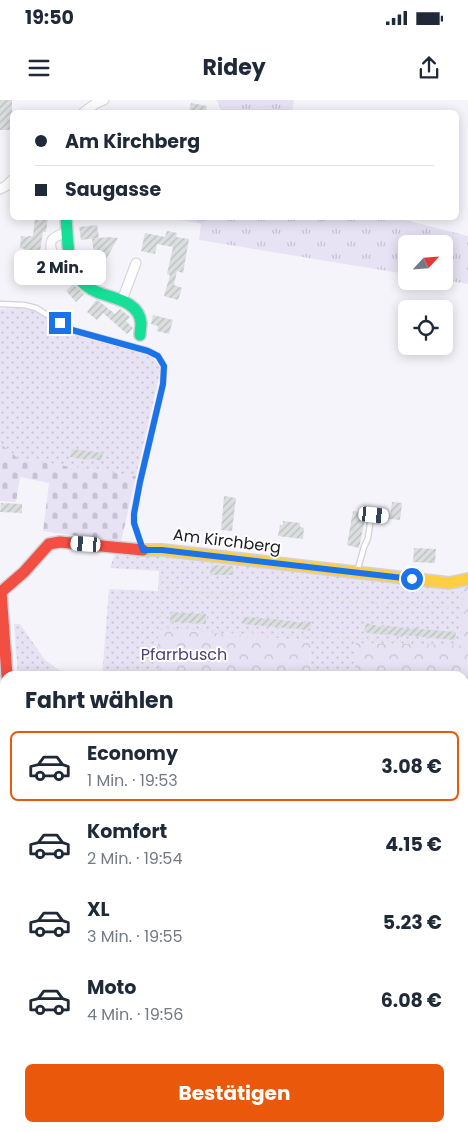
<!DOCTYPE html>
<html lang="de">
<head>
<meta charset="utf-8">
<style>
	:root { --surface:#fff; --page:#f2f2f3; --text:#1f2937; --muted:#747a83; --line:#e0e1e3; --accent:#ea580c }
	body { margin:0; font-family:Poppins,sans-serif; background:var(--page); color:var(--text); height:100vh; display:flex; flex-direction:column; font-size:19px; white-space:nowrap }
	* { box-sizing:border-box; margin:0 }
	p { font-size:16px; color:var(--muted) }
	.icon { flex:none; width:28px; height:28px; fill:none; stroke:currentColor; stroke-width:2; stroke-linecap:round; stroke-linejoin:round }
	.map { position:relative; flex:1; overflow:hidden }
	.drawer { position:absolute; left:0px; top:571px; width:469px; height:461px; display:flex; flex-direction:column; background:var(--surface); border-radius:15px 15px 0 0; box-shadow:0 2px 12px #0003 }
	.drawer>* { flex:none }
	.banner { position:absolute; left:10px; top:10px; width:449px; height:110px; border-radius:8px; box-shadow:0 2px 12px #0003; display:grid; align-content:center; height:110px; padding:0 25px; background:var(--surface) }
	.needle { width:32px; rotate:64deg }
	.buttons { position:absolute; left:398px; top:135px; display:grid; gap:10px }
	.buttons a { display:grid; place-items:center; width:55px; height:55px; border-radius:8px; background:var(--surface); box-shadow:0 2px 12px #0003; font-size:25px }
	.end { position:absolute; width:22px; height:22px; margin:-11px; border:6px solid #1a73e8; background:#fff; box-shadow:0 0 0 2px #fff }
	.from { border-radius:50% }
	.bubble { position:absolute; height:35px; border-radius:8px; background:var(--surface); box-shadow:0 2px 12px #0003; font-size:16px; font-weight:700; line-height:35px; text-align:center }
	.car { position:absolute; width:15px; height:30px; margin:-15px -8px; border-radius:6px; box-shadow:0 0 4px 1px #0007; background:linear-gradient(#fff 24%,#345 0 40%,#fff 0 76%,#345 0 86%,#fff 0) }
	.banner b { display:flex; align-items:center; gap:18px; height:48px; font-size:19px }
	.banner b+b { border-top:1px solid var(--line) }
	.banner i { width:12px; height:12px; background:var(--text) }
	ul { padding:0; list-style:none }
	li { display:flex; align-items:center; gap:15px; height:70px; margin:0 10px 8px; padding:0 15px; border:2px solid transparent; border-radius:8px }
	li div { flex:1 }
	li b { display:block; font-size:19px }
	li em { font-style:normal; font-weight:700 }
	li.current { border-color:var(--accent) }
	li>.icon { width:45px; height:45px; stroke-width:1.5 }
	h2 { padding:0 25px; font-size:22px; line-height:60px }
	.action { display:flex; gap:10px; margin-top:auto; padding:10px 25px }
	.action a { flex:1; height:58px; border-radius:8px; background:var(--accent); color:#fff; font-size:20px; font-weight:700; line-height:58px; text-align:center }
	.status { display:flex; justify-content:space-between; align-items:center; height:35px; padding:0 25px; background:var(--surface); direction:ltr }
	.status svg { height:14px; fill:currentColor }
	header { display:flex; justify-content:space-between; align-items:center; height:65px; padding:0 25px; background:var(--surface); font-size:22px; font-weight:700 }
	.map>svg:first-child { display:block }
	.grass { fill:url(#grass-tufts) }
	.forest { fill:url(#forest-crowns) }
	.cemetery { fill:url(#cemetery-stones) }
	.park { fill:url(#park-dots) }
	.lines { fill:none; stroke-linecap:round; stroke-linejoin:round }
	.stream { stroke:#c2bbd8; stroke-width:2.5 }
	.building { fill:url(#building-hatch) }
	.lane-casing { stroke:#d2d1d8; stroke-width:7 }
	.street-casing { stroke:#d2d1d8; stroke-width:11 }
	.fast-casing { stroke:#d2d1d8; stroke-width:14 }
	.slow-casing { stroke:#d2d1d8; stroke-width:14 }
	.jam-casing { stroke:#d2d1d8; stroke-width:14 }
	.path { stroke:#e1e1e3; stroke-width:2; stroke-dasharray:2.5 4; stroke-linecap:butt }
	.lane { stroke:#fefdfe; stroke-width:4.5 }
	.street { stroke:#fefdfe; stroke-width:9 }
	.fast { stroke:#16e098; stroke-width:11 }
	.slow { stroke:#ffcf43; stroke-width:11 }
	.jam { stroke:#f24e42; stroke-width:11 }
	.route { stroke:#1a73e8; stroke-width:6 }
	.labels { text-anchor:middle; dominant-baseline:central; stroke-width:4; stroke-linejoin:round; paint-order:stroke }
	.street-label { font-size:16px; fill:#1b1921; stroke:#fff }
	.park-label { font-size:16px; fill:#504075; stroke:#fff }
</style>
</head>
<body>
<div class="status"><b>19:50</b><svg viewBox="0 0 49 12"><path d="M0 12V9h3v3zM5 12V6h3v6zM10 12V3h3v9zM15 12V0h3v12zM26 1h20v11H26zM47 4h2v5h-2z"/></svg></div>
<header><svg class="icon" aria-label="menu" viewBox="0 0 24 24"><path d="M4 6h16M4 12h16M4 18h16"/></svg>Ridey<svg class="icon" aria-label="share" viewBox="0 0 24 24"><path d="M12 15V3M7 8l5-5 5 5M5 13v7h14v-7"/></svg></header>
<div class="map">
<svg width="468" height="1032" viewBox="0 0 468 1032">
	<defs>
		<pattern id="grass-tufts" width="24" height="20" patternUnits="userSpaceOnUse" patternTransform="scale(1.25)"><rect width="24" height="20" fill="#e7e3f4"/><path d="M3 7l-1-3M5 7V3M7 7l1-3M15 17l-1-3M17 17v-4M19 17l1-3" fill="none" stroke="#c6c2d1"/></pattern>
		<pattern id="forest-crowns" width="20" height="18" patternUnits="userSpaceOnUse" patternTransform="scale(1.25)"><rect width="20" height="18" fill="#e7e3f4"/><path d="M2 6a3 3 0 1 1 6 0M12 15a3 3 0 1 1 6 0" fill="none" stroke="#c6c2d1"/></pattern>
		<pattern id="cemetery-stones" width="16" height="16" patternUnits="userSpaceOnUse" patternTransform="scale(1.25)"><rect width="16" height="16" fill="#e7e3f4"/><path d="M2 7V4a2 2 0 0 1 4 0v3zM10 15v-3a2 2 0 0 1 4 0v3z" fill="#c6c2d1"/></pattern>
		<pattern id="park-dots" width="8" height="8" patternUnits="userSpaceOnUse" patternTransform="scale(1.25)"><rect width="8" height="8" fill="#e7e3f4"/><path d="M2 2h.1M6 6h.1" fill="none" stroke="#c6c2d1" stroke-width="1.8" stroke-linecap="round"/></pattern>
		<pattern id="building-hatch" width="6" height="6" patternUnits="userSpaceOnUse" patternTransform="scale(1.25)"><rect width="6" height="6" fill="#dbdede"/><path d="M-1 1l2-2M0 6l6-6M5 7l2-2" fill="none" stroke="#bbbebe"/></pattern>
	</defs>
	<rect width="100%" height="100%" fill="#f5f4fa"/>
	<path class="grass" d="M 217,0 L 294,0 L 292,12 L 222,12 Z
		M 171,118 L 397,118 L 468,136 L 468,184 L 444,180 L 444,144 L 406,144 L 406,174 L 199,140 L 201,124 Z"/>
	<path class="forest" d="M 468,486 L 468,676 L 464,676 L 464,576 L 354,576 L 355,543 L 459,544 L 463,487 Z
		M 158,530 L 181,530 L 311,541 L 310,576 L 158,576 Z"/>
	<path class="cemetery" d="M 0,343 L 19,359 L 136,376 L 121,442 L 43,431 L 49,383 L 20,377 L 16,402 L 0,401 Z"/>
	<path class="park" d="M 20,208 L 36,211 L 60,226 L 85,238 L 151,255 L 161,268 L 136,376 L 19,359 L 0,343 L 0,209 Z
		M 115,453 L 168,455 L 419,486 L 446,488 L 463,487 L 459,545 L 356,543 L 354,576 L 310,576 L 311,541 L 181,530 L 158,530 L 158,576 L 18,576 L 14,524 L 20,524 L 45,560 L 59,570 L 102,576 L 109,489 L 158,491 L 159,471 L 110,468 Z"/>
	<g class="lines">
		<path class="stream" d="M 0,743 L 5,746
			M 5,811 L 5,812
			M 0,991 L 5,992
			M 107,1028 L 111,1032"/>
	</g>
	<path class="building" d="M 0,0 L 12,0 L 12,30 L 0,30 Z
		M 191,3 L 207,6 L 206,12 L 189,12 Z
		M 35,118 L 48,118 L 46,132 L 43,132 L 39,158 L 24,156 L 25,149 L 20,148 L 21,136 L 28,137 L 28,136 L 33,136 Z
		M 97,125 L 99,138 L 81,140 L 79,127 Z
		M 167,131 L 177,133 L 176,137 L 189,139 L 183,173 L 177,171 L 174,185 L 182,188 L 178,200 L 164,196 L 170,175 L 167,174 L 173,147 L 157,144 L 155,154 L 141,151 L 145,133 L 165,137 Z
		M 107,137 L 118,138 L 100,170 L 89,164 L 94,155 L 92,139 Z
		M 73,184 L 84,194 L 76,202 L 66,191 Z
		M 96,200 L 100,202 L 115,214 L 120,209 L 130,217 L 126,221 L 133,228 L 127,234 L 103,213 L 97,220 L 87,212 Z
		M 153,215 L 173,220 L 169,234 L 157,231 L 158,226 L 151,224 Z
		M 72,349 L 103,353 L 101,361 L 89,358 L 89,360 L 70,357 Z
		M 224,396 L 236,398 L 232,431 L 221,430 Z
		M 392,402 L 402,403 L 400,420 L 390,419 Z
		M 1,403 L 22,404 L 22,413 L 0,412 Z
		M 353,411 L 366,414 L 359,448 L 347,445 Z
		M 283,421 L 300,423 L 300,427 L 304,428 L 303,439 L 278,436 L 280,425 L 283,425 Z
		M 414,448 L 436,449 L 435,463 L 413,462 Z
		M 211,465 L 233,466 L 233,475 L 210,475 Z
		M 170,512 L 206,514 L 206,524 L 170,522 Z
		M 243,517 L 274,519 L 304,523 L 304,521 L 311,522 L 310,531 L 295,528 L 295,529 L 243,524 Z
		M 366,523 L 382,527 L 382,525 L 413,529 L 413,527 L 420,529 L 456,532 L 455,540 L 403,535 L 403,537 L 387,534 L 387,535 L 369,533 L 364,532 Z"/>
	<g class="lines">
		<g class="lane-casing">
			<path id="lane" d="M 0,204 L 24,205 L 36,208 L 72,230 L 149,251 L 158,256 L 164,266 L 163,284 L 140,382 L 134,413 L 134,423 L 142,447
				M 357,472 L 364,447 L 368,438 L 371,417 L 374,415 L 387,416
				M 134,1028 L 134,1032"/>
		</g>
		<g class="street-casing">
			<path id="street" d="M 84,12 L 95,4 L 104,0
				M 0,89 L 6,86 L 12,80
				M 67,132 C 62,134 55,136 52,140 C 50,143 51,145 51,148 C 54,159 61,160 71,160
				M 122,200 L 136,163
				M 0,714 L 5,707
				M 0,961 L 5,958"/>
		</g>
		<g class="fast-casing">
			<path id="fast" d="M 66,118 C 68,138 66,161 79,178 C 83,184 90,189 97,192 C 114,199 139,201 141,223 C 141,227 140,231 140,235"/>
		</g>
		<g class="slow-casing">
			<path id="slow" d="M 143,450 L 162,450 L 449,483 L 468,479"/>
		</g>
		<g class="jam-casing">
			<path id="jam" d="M 7,576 L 1,492 L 24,472 L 49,444 L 60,442 L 143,450
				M 0,785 L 5,795
				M 119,1028 L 122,1032"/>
		</g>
		<path class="path" d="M 463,491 L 462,508 L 468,512
			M 160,529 L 176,528 L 460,545 L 462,508 L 161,490
			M 159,576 L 160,529 L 162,460
			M 464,655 L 468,655
			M 0,1015 L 5,1016
			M 154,1032 L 167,1028"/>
		<use href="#lane" class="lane"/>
		<use href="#street" class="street"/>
		<use href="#fast" class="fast"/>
		<use href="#slow" class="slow"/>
		<use href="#jam" class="jam"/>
	</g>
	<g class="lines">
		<path class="route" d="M 60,223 L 72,230 L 148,251 L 158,256 L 164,266 L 163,284 L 140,382 L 134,414 L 134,423 L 143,450 L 162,450 L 412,479"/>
	</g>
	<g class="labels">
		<g class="street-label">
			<text transform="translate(227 441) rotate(7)">Am Kirchberg</text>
		</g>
		<g class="park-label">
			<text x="184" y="554">Pfarrbusch</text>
		</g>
	</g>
</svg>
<div class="buttons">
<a><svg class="needle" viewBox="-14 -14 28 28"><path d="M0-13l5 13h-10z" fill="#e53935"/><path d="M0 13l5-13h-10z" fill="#747a83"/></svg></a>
<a><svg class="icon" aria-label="locate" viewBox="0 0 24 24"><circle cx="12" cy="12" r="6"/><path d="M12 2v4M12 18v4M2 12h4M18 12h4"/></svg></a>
</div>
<i class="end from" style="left:412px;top:479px"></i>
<i class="end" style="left:60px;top:223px"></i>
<div class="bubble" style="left:14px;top:150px;width:92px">2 Min.</div>
<i class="car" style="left:374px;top:415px;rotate:96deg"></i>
<i class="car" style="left:86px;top:444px;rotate:274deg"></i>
<div class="banner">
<b><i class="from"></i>Am Kirchberg</b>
<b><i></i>Saugasse</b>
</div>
<section class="drawer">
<h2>Fahrt wählen</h2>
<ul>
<li class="current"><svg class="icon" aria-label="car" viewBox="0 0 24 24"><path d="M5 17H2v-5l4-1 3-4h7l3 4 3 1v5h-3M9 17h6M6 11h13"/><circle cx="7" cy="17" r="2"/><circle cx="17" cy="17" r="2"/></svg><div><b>Economy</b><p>1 Min. · 19:53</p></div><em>3.08 €</em></li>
<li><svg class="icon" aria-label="car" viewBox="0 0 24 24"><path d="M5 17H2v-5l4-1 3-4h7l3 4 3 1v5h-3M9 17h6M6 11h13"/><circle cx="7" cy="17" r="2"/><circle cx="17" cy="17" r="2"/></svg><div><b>Komfort</b><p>2 Min. · 19:54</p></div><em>4.15 €</em></li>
<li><svg class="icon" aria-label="car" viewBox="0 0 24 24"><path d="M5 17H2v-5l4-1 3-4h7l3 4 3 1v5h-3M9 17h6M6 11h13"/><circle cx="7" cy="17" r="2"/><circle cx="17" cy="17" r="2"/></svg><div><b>XL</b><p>3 Min. · 19:55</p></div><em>5.23 €</em></li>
<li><svg class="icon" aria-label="car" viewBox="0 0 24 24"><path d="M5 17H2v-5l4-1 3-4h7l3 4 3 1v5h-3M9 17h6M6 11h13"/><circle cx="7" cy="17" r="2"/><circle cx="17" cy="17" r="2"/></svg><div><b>Moto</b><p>4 Min. · 19:56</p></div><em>6.08 €</em></li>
</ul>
<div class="action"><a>Bestätigen</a></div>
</section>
</div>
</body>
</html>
